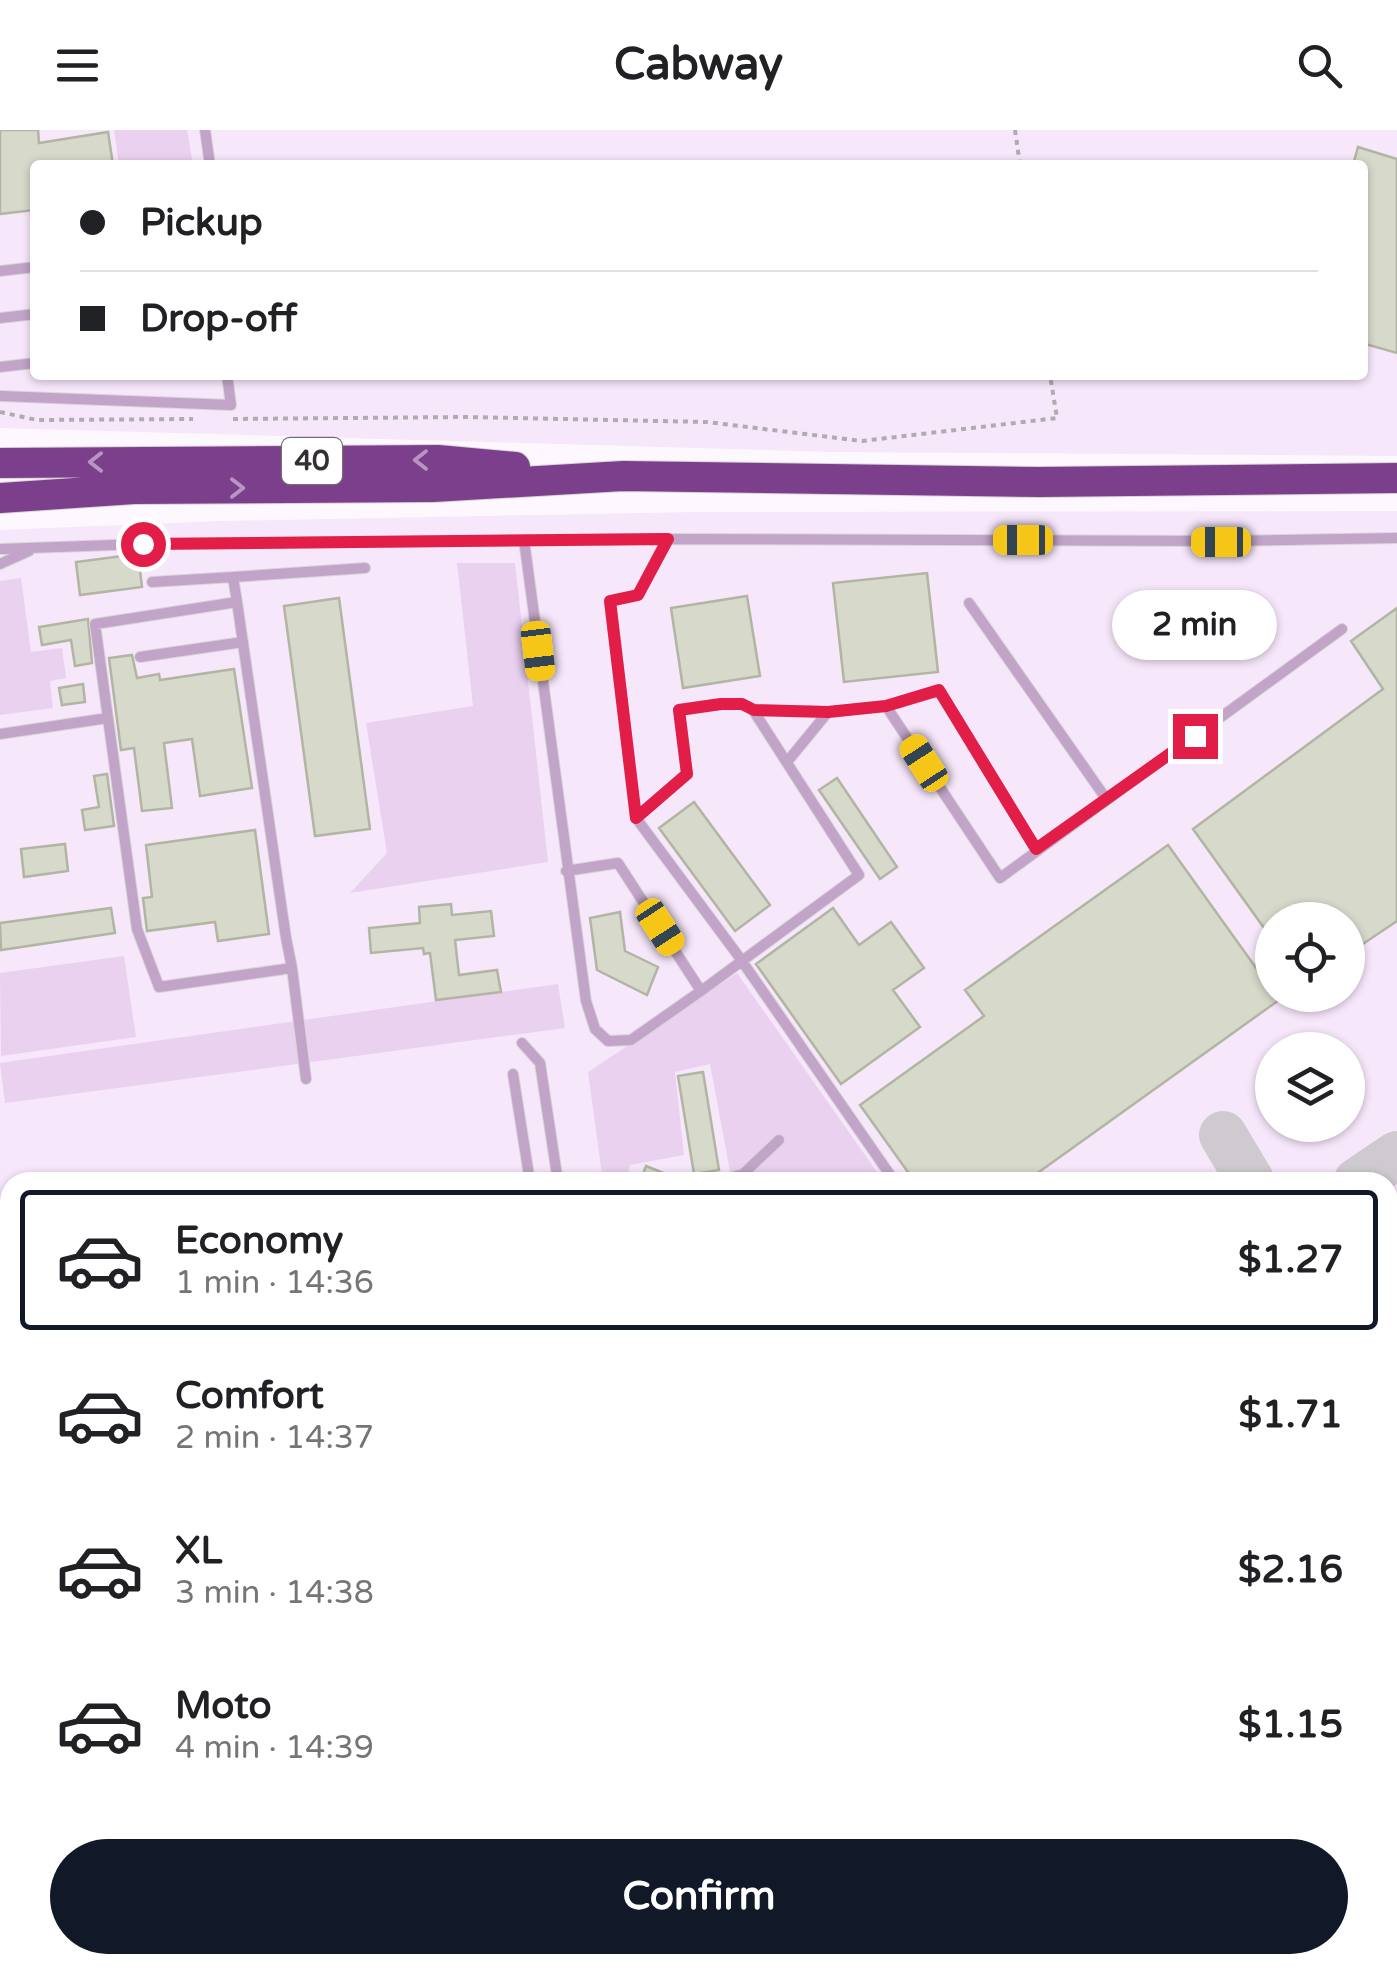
<!DOCTYPE html>
<html lang="en">
<head>
<meta charset="utf-8">
<style>
	:root { --surface:#fff; --page:#f6f6f6; --text:#202124; --muted:#757577; --line:#e0e0e0; --accent:#111827 }
	body { margin:0; font-family:"Varela Round",sans-serif; background:var(--page); color:var(--text); height:100vh; display:flex; flex-direction:column; font-size:38px; white-space:nowrap }
	* { box-sizing:border-box; margin:0 }
	p { font-size:32px; color:var(--muted) }
	.icon { flex:none; width:55px; height:55px; fill:none; stroke:currentColor; stroke-width:2; stroke-linecap:round; stroke-linejoin:round }
	.map { position:relative; flex:1; overflow:hidden }
	.details { position:absolute; left:0px; top:1042px; width:1398px; height:802px; display:flex; flex-direction:column; background:var(--surface); border-radius:30px 30px 0 0; box-shadow:0 2px 8px #0004 }
	.details>* { flex:none }
	.hud { position:absolute; left:30px; top:30px; width:1338px; height:220px; border-radius:10px; box-shadow:0 2px 8px #0004; display:grid; align-content:center; height:220px; padding:0 50px; background:var(--surface) }
	.tools { position:absolute; left:1255px; top:772px; display:grid; gap:20px }
	.tools a { display:grid; place-items:center; width:110px; height:110px; border-radius:50%; background:var(--surface); box-shadow:0 2px 8px #0004; font-size:50px }
	.end { position:absolute; width:45px; height:45px; margin:-22px; border:12px solid #e11d48; background:#fff; box-shadow:0 0 0 5px #fff }
	.from { border-radius:50% }
	.bubble { position:absolute; height:70px; border-radius:35px; background:var(--surface); box-shadow:0 2px 8px #0004; font-size:32px; font-weight:700; line-height:70px; text-align:center }
	.car { position:absolute; width:30px; height:60px; margin:-30px -15px; border-radius:12px; box-shadow:0 0 8px 2px #0007; background:linear-gradient(#f5c518 24%,#345 0 40%,#f5c518 0 76%,#345 0 86%,#f5c518 0) }
	.hud b { display:flex; align-items:center; gap:35px; height:95px; font-size:38px }
	.hud b+b { border-top:2px solid var(--line) }
	.hud i { width:25px; height:25px; background:var(--text) }
	ul { padding:18px 0 0; list-style:none }
	li { display:flex; align-items:center; gap:30px; height:140px; margin:0 20px 15px; padding:0 30px; border:5px solid transparent; border-radius:10px }
	li div { flex:1 }
	li b { display:block; font-size:38px }
	li em { font-style:normal; font-weight:700 }
	li.selected { border-color:var(--accent) }
	li>.icon { width:90px; height:90px; stroke-width:1.5 }
	.cta { display:flex; gap:20px; margin-top:auto; padding:20px 50px }
	.cta a { flex:1; height:115px; border-radius:60px; background:var(--accent); color:#fff; font-size:40px; font-weight:700; line-height:115px; text-align:center }
	header { display:flex; justify-content:space-between; align-items:center; height:130px; padding:0 50px; background:var(--surface); font-size:45px; font-weight:700 }
	.map>svg:first-child { display:block }
	.built { fill:#f7e7fb; fill-rule:evenodd }
	.green { fill:#ead1f0 }
	.lines { fill:none; stroke-linecap:round; stroke-linejoin:round }
	.taxiway { stroke:#cecacf; stroke-width:48 }
	.building { fill:#d7daca; stroke:#b2b4a4; stroke-width:2.5 }
	.lane-casing { stroke:#d8d4d9; stroke-width:12 }
	.street-casing { stroke:#d8d4d9; stroke-width:22 }
	.highway-casing { stroke:#d8d4d9; stroke-width:32 }
	.path { stroke:#afabb0; stroke-width:4; stroke-dasharray:5 5; stroke-linecap:butt }
	.lane { stroke:#c1a4c8; stroke-width:10 }
	.street { stroke:#c1a4c8; stroke-width:20 }
	.highway { stroke:#7c3f8c; stroke-width:30 }
	.oneway { stroke:#b795c0 }
	.route { stroke:#e11d48; stroke-width:12 }
	.labels { text-anchor:middle; dominant-baseline:central; stroke-width:10; stroke-linejoin:round; paint-order:stroke }
	.shield { fill:#fff; stroke:#716d72; stroke-width:2.5 }
	.shield-label { font-size:28px; font-weight:bold; fill:#342f35 }
</style>
</head>
<body>
<header><svg class="icon" aria-label="menu" viewBox="0 0 24 24"><path d="M4 6h16M4 12h16M4 18h16"/></svg>Cabway<svg class="icon" aria-label="search" viewBox="0 0 24 24"><circle cx="10" cy="10" r="6"/><path d="M15 15l6 6"/></svg></header>
<div class="map">
<svg width="1397" height="1844" viewBox="0 0 1397 1844">
	<rect width="100%" height="100%" fill="#fcf8fd"/>
	<path class="built" d="M 0,0 L 1397,0 L 1397,326 L 835,322 L 0,298 ZM 35,35 L 1362,35 L 1362,245 L 35,245 Z
		M 1397,381 L 1397,1844 L 0,1844 L 0,400 L 221,391 L 697,382 ZM 1272,790 L 1348,790 L 1348,865 L 1272,865 ZM 1272,920 L 1348,920 L 1348,995 L 1272,995 ZM 10,1052 L 1388,1052 L 1388,1835 L 10,1835 Z"/>
	<path class="green" d="M 114,0 L 187,0 L 193,35 L 119,35 Z
		M 457,433 L 515,433 L 548,732 L 350,763 L 387,723 L 366,593 L 473,576 Z
		M 21,448 L 31,522 L 62,518 L 66,548 L 50,551 L 53,578 L 0,585 L 0,451 Z
		M 124,826 L 136,907 L 1,926 L 0,843 Z
		M 737,843 L 884,1052 L 732,1052 L 710,934 L 675,942 L 684,1025 L 630,1035 L 626,1052 L 603,1052 L 588,942 Z
		M 558,854 L 565,898 L 5,973 L 0,933 Z
		M 0,1425 L 10,1432 L 10,1560 L 0,1554 Z
		M 10,1583 L 10,1777 L 7,1778 L 0,1731 L 0,1597 Z
		M 533,1835 L 576,1835 L 610,1844 L 534,1844 Z"/>
	<g class="lines">
		<path class="taxiway" d="M 1223,1005 L 1251,1052
			M 1357,1052 L 1397,1025"/>
	</g>
	<path class="building" d="M 0,0 L 38,0 L 39,13 L 108,2 L 113,35 L 35,35 L 35,80 L 0,84 Z
		M 1358,17 L 1397,29 L 1397,223 L 1362,213 L 1362,35 L 1353,35 Z
		M 138,424 L 142,457 L 80,465 L 76,432 Z
		M 927,443 L 938,542 L 844,552 L 833,453 Z
		M 747,466 L 760,546 L 683,558 L 671,478 Z
		M 339,468 L 370,699 L 315,706 L 284,476 Z
		M 1397,478 L 1397,791 L 1348,824 L 1348,790 L 1272,790 L 1272,809 L 1193,699 L 1383,559 L 1351,511 Z
		M 88,489 L 92,533 L 75,536 L 71,510 L 42,515 L 39,497 Z
		M 132,525 L 137,548 L 159,544 L 160,550 L 234,539 L 252,658 L 200,666 L 192,609 L 164,613 L 172,678 L 142,681 L 134,618 L 121,620 L 109,528 Z
		M 83,554 L 85,572 L 62,575 L 59,558 Z
		M 107,644 L 114,696 L 85,700 L 82,680 L 99,677 L 94,646 Z
		M 837,648 L 897,737 L 880,749 L 819,660 Z
		M 694,672 L 770,775 L 735,801 L 659,698 Z
		M 255,700 L 269,804 L 218,811 L 215,792 L 147,801 L 143,768 L 152,767 L 146,715 Z
		M 65,714 L 68,741 L 24,747 L 21,719 Z
		M 1168,715 L 1279,870 L 1025,1052 L 915,1052 L 860,975 L 984,886 L 965,860 Z
		M 451,774 L 452,785 L 491,781 L 494,806 L 455,810 L 459,845 L 497,840 L 501,862 L 436,870 L 430,823 L 424,824 L 423,818 L 371,823 L 369,798 L 420,793 L 419,777 Z
		M 111,778 L 115,803 L 1,820 L 0,793 Z
		M 833,778 L 859,815 L 891,792 L 924,838 L 893,860 L 920,897 L 841,954 L 756,834 Z
		M 620,782 L 625,821 L 658,837 L 647,865 L 597,840 L 590,788 Z
		M 703,942 L 719,1040 L 694,1044 L 678,946 Z
		M 646,1036 L 686,1052 L 640,1052 Z"/>
	<g class="lines">
		<g class="lane-casing">
			<path id="lane" d="M 205,0 L 210,35
				M 0,141 L 35,137
				M 0,188 L 35,184
				M 0,237 L 35,233
				M 0,266 L 231,275 L 227,245
				M 667,409 L 1221,411 L 1397,408
				M 524,410 L 586,871 L 595,899 L 608,911 L 631,910 L 701,861
				M 0,419 L 143,414 L 667,409 L 638,465 L 610,471 L 636,688 L 737,824 L 895,1052
				M 0,434 L 29,421
				M 233,447 L 365,438
				M 152,452 L 233,447 L 237,472 L 286,808 L 292,838 L 159,857 L 137,799 L 95,494 L 237,472
				M 969,473 L 1107,670 L 1342,499
				M 140,527 L 243,512
				M 753,580 L 828,582 L 787,632
				M 828,582 L 886,576
				M 0,604 L 108,588
				M 1036,719 L 939,561 L 886,576 L 1000,748 L 1107,670
				M 566,741 L 618,733 L 701,861 L 859,745 L 753,580 L 743,574 L 721,574 L 679,580 L 687,644 L 636,688
				M 292,838 L 306,949
				M 522,913 L 540,933 L 558,1052
				M 513,944 L 530,1052
				M 714,1052 L 743,1044 L 779,1010
				M 0,1265 L 10,1265
				M 0,1374 L 10,1393
				M 1388,1591 L 1397,1584
				M 1388,1703 L 1397,1699
				M 0,1799 L 10,1798
				M 470,1835 L 471,1844
				M 624,1835 L 626,1844
				M 644,1835 L 672,1844
				M 937,1835 L 956,1844
				M 1233,1835 L 1235,1844
				M 1277,1835 L 1280,1844
				M 1033,1844 L 1047,1835
				M 1058,1844 L 1059,1835"/>
		</g>
		<g class="street-casing">
			<path id="street" d="M 0,1107 L 10,1182"/>
		</g>
		<g class="highway-casing">
			<path id="highway" d="M 0,333 L 438,330 L 515,337
				M 0,368 L 134,359 L 433,357 L 623,346 L 1039,352 L 1397,348"/>
		</g>
		<path class="path" d="M 1015,0 L 1020,35
			M 0,282 L 37,290 L 193,289
			M 233,289 L 466,287 L 707,292 L 862,311 L 1057,288 L 1050,245
			M 0,1350 L 10,1349"/>
		<use href="#lane" class="lane"/>
		<use href="#street" class="street"/>
		<use href="#highway" class="highway"/>
	</g>
	<defs><path id="oneway-chevron" d="M-2-3.5L2.5 0L-2 3.5" fill="none" stroke-width="1.6" stroke-linecap="round" stroke-linejoin="round" transform="scale(2.5)"/></defs>
	<g class="oneway">
		<use href="#oneway-chevron" transform="translate(421 330) rotate(180)"/>
		<use href="#oneway-chevron" transform="translate(96 332) rotate(180)"/>
		<use href="#oneway-chevron" transform="translate(237 358)"/>
	</g>
	<g class="lines">
		<path class="route" d="M 143,414 L 668,409 L 638,465 L 610,471 L 636,688 L 687,644 L 679,580 L 721,574 L 742,574 L 754,580 L 828,582 L 886,576 L 939,560 L 1036,719 L 1195,606"/>
	</g>
	<g class="labels">
		<rect class="shield" x="282" y="308" width="60" height="46" rx="8"/>
		<g class="shield-label">
			<text x="312" y="331">40</text>
		</g>
	</g>
</svg>
<div class="tools">
<a><svg class="icon" aria-label="locate" viewBox="0 0 24 24"><circle cx="12" cy="12" r="6"/><path d="M12 2v4M12 18v4M2 12h4M18 12h4"/></svg></a>
<a><svg class="icon" aria-label="layers" viewBox="0 0 24 24"><path d="M12 4l9 5-9 5-9-5zM3 14l9 5 9-5"/></svg></a>
</div>
<i class="end from" style="left:143px;top:414px"></i>
<i class="end" style="left:1195px;top:606px"></i>
<div class="bubble" style="left:1112px;top:460px;width:165px">2 min</div>
<i class="car" style="left:1023px;top:410px;rotate:270deg"></i>
<i class="car" style="left:1221px;top:412px;rotate:270deg"></i>
<i class="car" style="left:538px;top:521px;rotate:173deg"></i>
<i class="car" style="left:924px;top:633px;rotate:327deg"></i>
<i class="car" style="left:660px;top:797px;rotate:147deg"></i>
<div class="hud">
<b><i class="from"></i>Pickup</b>
<b><i></i>Drop-off</b>
</div>
<section class="details">
<ul>
<li class="selected"><svg class="icon" aria-label="car" viewBox="0 0 24 24"><path d="M5 17H2v-5l4-1 3-4h7l3 4 3 1v5h-3M9 17h6M6 11h13"/><circle cx="7" cy="17" r="2"/><circle cx="17" cy="17" r="2"/></svg><div><b>Economy</b><p>1 min · 14:36</p></div><em>$1.27</em></li>
<li><svg class="icon" aria-label="car" viewBox="0 0 24 24"><path d="M5 17H2v-5l4-1 3-4h7l3 4 3 1v5h-3M9 17h6M6 11h13"/><circle cx="7" cy="17" r="2"/><circle cx="17" cy="17" r="2"/></svg><div><b>Comfort</b><p>2 min · 14:37</p></div><em>$1.71</em></li>
<li><svg class="icon" aria-label="car" viewBox="0 0 24 24"><path d="M5 17H2v-5l4-1 3-4h7l3 4 3 1v5h-3M9 17h6M6 11h13"/><circle cx="7" cy="17" r="2"/><circle cx="17" cy="17" r="2"/></svg><div><b>XL</b><p>3 min · 14:38</p></div><em>$2.16</em></li>
<li><svg class="icon" aria-label="car" viewBox="0 0 24 24"><path d="M5 17H2v-5l4-1 3-4h7l3 4 3 1v5h-3M9 17h6M6 11h13"/><circle cx="7" cy="17" r="2"/><circle cx="17" cy="17" r="2"/></svg><div><b>Moto</b><p>4 min · 14:39</p></div><em>$1.15</em></li>
</ul>
<div class="cta"><a>Confirm</a></div>
</section>
</div>
</body>
</html>
